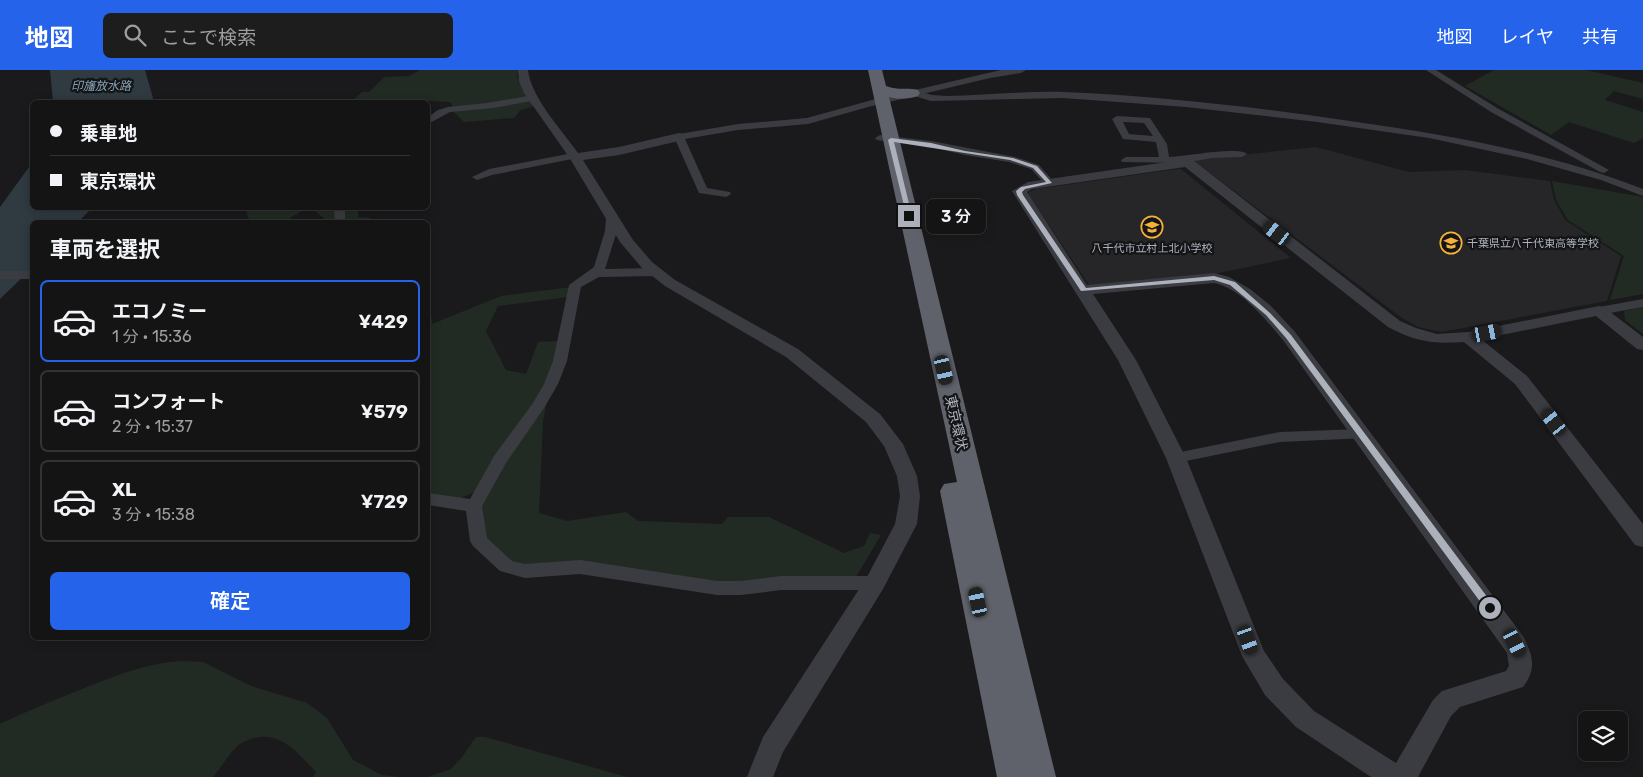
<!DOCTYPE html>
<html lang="ja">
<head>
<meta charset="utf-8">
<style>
	:root { --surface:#141415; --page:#1d1d1e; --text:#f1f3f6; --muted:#9d9ea0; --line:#333334; --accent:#2563eb }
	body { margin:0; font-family:Rubik,"Noto Sans JP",sans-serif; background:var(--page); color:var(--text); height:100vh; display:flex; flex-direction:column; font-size:19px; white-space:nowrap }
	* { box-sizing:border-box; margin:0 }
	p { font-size:16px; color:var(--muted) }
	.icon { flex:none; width:28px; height:28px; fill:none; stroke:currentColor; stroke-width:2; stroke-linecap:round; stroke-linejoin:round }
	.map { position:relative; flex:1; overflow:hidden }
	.panel { position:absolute; left:30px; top:150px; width:400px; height:420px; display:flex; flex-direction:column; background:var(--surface); border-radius:8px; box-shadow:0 2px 12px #0003,0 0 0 1px var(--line) }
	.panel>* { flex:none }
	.banner { position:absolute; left:30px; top:30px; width:400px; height:110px; border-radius:8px; box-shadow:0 2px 12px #0003,0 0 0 1px var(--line); display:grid; align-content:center; height:110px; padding:0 20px; background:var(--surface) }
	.controls { position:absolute; left:1578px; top:641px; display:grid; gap:10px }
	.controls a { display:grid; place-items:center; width:50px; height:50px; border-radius:8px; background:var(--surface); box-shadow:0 2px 12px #0003,0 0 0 1px var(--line); font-size:25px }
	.end { position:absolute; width:22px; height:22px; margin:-11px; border:6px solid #acb1bc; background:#111; box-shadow:0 0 0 2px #111 }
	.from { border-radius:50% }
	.bubble { position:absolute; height:35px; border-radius:8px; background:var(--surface); box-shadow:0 2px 12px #0003,0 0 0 1px var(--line); font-size:16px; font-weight:600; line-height:35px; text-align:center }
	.car { position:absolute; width:15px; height:30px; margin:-15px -8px; border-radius:6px; box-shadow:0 0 4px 1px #0007; background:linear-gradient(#222 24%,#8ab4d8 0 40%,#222 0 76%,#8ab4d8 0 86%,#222 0) }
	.banner b { display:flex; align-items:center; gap:18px; height:48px; font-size:19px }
	.banner b+b { border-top:1px solid var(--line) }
	.banner i { width:12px; height:12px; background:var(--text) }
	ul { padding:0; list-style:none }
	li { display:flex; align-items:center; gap:15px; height:82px; margin:0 10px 8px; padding:0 10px; border:2px solid var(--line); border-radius:8px }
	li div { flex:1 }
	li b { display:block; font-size:19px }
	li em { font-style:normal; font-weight:600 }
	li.on { border-color:var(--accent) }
	li>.icon { width:45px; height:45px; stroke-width:1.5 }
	h2 { padding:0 20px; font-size:22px; line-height:60px }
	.cta { display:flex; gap:10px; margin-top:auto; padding:10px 20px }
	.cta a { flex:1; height:58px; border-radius:8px; background:var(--accent); color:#fff; font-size:20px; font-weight:600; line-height:58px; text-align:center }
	header { display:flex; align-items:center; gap:30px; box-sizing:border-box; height:70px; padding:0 25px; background:var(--accent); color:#fff }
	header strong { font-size:24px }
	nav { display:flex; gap:28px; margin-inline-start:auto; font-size:18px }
	.search { width:350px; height:45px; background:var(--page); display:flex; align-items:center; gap:12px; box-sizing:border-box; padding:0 18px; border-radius:8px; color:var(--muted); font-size:19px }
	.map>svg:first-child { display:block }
	.built { fill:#262629 }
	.green { fill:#222b23 }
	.water { fill:#2f3a41 }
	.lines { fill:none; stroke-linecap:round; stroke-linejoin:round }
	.minor { fill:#3b3c41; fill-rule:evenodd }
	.tertiary { fill:#3b3c41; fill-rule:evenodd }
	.trunk { fill:#5f626a; fill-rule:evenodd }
	.route { fill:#acb1bc }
	.labels { text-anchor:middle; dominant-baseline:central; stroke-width:4.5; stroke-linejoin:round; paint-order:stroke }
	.far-poi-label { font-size:11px; fill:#acb1bc; stroke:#151517; text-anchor:start }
	.far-water-label { font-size:12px; font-style:italic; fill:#83a0b7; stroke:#151517 }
	.street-label { font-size:14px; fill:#acb1bc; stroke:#151517 }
</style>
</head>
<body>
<header>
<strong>地図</strong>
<div class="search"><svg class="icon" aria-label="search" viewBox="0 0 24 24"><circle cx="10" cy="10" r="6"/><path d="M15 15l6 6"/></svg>ここで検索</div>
<nav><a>地図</a><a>レイヤ</a><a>共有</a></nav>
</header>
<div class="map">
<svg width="1643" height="707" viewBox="0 0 1643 707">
	<rect width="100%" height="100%" fill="#1a1a1c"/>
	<path class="built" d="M 1316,77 L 1409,102 L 1465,100 L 1550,111 L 1554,129 L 1565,150 L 1621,186 L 1607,231 L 1442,262 L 1418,257 L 1402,248 L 1193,90 Z
		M 1177,99 L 1181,99 L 1291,188 L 1209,205 L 1089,215 L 1028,124 L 1029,122 L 1036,119 Z"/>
	<path class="green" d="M 420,0 L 518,0 L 517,7 L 534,36 L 521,40 L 514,48 L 464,52 L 454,42 L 451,32 L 411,30 L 405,32 L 355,32 L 353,30 L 362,22 L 369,22 L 384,7 L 409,6 Z
		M 1494,0 L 1586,0 L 1643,13 L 1643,29 L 1614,21 L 1605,30 L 1643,42 L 1643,68 L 1634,73 L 1569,52 L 1551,65 L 1465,16 Z
		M 1552,111 L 1643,127 L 1643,224 L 1610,230 L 1624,186 L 1568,150 L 1556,130 Z
		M 245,138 L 307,138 L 290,148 L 288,152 L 250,152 Z
		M 312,138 L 328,138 L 329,141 C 338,139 350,134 358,140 L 358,147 L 370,148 L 371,152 L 328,152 Z
		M 572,217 L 568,227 L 498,236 L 486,261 L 506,300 L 526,304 L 538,272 L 559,271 L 543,351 L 539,443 L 567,451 L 626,442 L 638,451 L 722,454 L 728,447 L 769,447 L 844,483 L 864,476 L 870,463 L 881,465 L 856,507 L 741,515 L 537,497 L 511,492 L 485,470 L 477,421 L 457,430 L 451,428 L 428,426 L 428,224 L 429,225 L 432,254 L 501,226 Z
		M 1643,237 L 1643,264 L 1625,250 L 1624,241 Z
		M 182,591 L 203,592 L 251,616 L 307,633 L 327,648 L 353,690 L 382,705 L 401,707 L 313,707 L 316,702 C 294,679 275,654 240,674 C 232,679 220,699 213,707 L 0,707 L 0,654 C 27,641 55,630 82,619 C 115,606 146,593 182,591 Z
		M 476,667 L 485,667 L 627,707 L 428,707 L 451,699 L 462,687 Z"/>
	<path class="water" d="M 50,0 L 145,0 L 153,28 L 152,32 L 53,32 Z
		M 32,93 L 32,138 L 92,138 L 78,152 L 32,152 L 32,198 L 0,229 L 0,137 Z"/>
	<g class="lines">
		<path class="minor" d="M 1426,0 L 1436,0 L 1497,38 L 1609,100 L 1604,103 L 1600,102 L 1491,42 Z
			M 914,20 L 932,25 L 947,26 C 986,25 1025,21 1064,22 C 1159,26 1255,37 1350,51 C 1449,65 1549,82 1643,119 L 1643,126 L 1601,110 L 1527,89 L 1429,68 L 1317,52 L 1186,37 L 1063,28 L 931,31 L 911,25 L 910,23 Z
			M 534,25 L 537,26 L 537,30 L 493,38 L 450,42 L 428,54 L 428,47 L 438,40 L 448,37 L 487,33 Z
			M 872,30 L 875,31 L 875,35 L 808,54 L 738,60 L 685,69 L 707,118 L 730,122 L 731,124 L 726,127 L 699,123 L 674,67 L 679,64 L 738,54 L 807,48 Z
			M 1117,46 L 1150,48 L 1167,74 L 1169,87 C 1184,87 1238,76 1247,84 L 1242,87 L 1212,88 L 1184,93 L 1122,92 L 1121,90 L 1126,87 L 1159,87 L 1156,72 L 1123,69 L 1112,49 ZM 1123,52 L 1144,53 L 1153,66 L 1129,64 Z
			M 880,65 L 931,71 L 1015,87 L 1039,95 L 1055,113 L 1050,116 L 1046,115 L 1031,99 L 1009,92 L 965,85 L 931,77 L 877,70 L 875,68 Z
			M 573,83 L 577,84 L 577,88 L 492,105 L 477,110 L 472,107 L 489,99 Z
			M 334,138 L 345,138 L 345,152 L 335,152 Z
			M 612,145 L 618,148 L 617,161 L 605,199 L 656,198 L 662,202 L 656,206 L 599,207 L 581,217 L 567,291 L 558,314 L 544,338 L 506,393 L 482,436 L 487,468 L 512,491 L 525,494 L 580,490 L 717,511 L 741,511 L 781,506 L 875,506 L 881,508 L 884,513 L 881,518 L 875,520 L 781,520 L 741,525 L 717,525 L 580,504 L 525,508 L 500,501 L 473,476 L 470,471 L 466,441 L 428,435 L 428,423 L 470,429 L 494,386 L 533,333 L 544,314 L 553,291 L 569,215 L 594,197 L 605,161 L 606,148 Z
			M 0,201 L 32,201 L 32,209 L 0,209 Z
			M 1643,229 L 1643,237 L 1599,245 L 1593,241 L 1599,237 Z
			M 1361,359 L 1366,360 L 1369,364 L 1366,368 L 1280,372 L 1176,393 L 1170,392 L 1168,388 L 1170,384 L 1176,383 L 1280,362 Z"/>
		<path class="tertiary" d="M 518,0 L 528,0 C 531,28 562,60 578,83 L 619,77 L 679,63 L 683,64 L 685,67 L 683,70 L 619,85 L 583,90 L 633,170 L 652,192 L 675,210 L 798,279 L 880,344 L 903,374 L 917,406 L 920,426 L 917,454 L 883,519 L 783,682 L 773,707 L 747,707 L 763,667 L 867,507 L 895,454 L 900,426 L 897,406 L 884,376 L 866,352 L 786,287 L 665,216 L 642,198 L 620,172 L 569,87 L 524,23 L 519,11 Z
			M 1001,0 L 1026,0 L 1021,3 L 990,8 L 872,36 L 866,33 L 872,30 Z
			M 1188,89 L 1193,90 L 1400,251 L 1416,258 L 1437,264 L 1468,262 L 1599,236 L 1605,238 L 1643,267 L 1643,280 L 1637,279 L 1596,246 L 1481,269 L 1527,306 L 1643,454 L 1643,477 L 1635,475 L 1515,314 L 1464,272 C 1433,274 1416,272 1388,257 L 1185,97 L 1032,119 L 1027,122 L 1087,215 L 1214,203 L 1229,207 L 1250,219 L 1271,236 L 1295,262 L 1523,566 C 1533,585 1537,599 1523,617 L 1460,637 L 1451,646 L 1418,707 L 1371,707 L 1296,657 L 1265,625 L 1242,586 L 1166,388 L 1118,290 L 1012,121 L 1028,112 ZM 1214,213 C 1242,219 1265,249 1283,270 L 1507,583 L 1509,596 L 1506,601 L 1442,621 L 1433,630 L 1396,693 L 1314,641 L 1283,609 L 1264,581 L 1186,388 L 1136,290 L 1093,224 Z"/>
		<path class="trunk" d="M 868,0 L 882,0 L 886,16 C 899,21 907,17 918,20 L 920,23 L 918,26 C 909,29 898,30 889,27 L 1056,707 L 997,707 L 940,421 L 944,414 L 957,412 Z"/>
	</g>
	<path class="route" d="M 891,68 L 931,73 L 965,81 L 1013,88 L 1037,96 L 1052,113 L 1025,119 L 1022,122 L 1023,125 L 1086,218 L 1214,206 L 1235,212 L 1270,243 L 1291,265 L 1494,536 L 1494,541 L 1487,541 L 1286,268 L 1266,245 L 1230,215 L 1214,210 L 1081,221 L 1017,125 L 1016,121 L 1021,117 L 1046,112 L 1033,98 L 1010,90 L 894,72 L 912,146 L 907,148 L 888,70 Z"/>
	<defs>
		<g id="school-ring" transform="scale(1.125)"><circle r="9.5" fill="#151517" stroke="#f5b239" stroke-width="1.5"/><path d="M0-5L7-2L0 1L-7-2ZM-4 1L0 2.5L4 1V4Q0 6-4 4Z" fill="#f5b239"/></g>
	</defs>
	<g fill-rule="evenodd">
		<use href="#school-ring" x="1152" y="157"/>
		<use href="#school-ring" x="1451" y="173"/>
	</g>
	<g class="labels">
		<g class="far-poi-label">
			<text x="1467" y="173">千葉県立八千代東高等学校</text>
			<text x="1152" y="178" text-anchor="middle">八千代市立村上北小学校</text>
		</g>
		<g class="far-water-label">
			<text x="101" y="16">印旛放水路</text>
		</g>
		<g class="street-label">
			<text transform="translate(956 353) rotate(77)">東京環状</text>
		</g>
	</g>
</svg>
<div class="controls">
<a><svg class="icon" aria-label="layers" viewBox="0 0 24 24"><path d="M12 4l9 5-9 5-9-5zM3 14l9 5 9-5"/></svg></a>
</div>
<i class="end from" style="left:1490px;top:538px"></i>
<i class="end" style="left:909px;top:146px"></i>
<div class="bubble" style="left:926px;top:129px;width:60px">3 分</div>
<i class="car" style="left:1277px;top:163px;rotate:308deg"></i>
<i class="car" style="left:1487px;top:263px;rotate:79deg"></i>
<i class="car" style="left:944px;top:300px;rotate:167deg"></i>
<i class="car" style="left:1554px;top:352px;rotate:323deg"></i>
<i class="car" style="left:978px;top:532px;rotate:348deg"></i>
<i class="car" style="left:1248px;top:570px;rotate:160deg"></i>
<i class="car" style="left:1515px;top:573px;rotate:153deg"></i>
<div class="banner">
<b><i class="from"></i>乗車地</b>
<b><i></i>東京環状</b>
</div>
<section class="panel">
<h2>車両を選択</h2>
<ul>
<li class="on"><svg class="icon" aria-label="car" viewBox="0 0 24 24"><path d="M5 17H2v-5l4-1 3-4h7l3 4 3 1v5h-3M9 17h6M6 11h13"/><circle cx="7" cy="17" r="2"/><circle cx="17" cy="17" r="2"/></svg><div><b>エコノミー</b><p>1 分 · 15:36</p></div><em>¥429</em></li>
<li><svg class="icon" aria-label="car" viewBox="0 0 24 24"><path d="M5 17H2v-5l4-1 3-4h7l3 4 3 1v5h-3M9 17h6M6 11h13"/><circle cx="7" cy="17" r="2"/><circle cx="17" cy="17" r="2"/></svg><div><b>コンフォート</b><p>2 分 · 15:37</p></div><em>¥579</em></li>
<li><svg class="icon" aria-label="car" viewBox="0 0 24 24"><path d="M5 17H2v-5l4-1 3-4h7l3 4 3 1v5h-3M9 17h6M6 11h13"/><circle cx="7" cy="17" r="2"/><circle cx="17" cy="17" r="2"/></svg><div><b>XL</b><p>3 分 · 15:38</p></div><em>¥729</em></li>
</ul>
<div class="cta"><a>確定</a></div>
</section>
</div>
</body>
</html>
